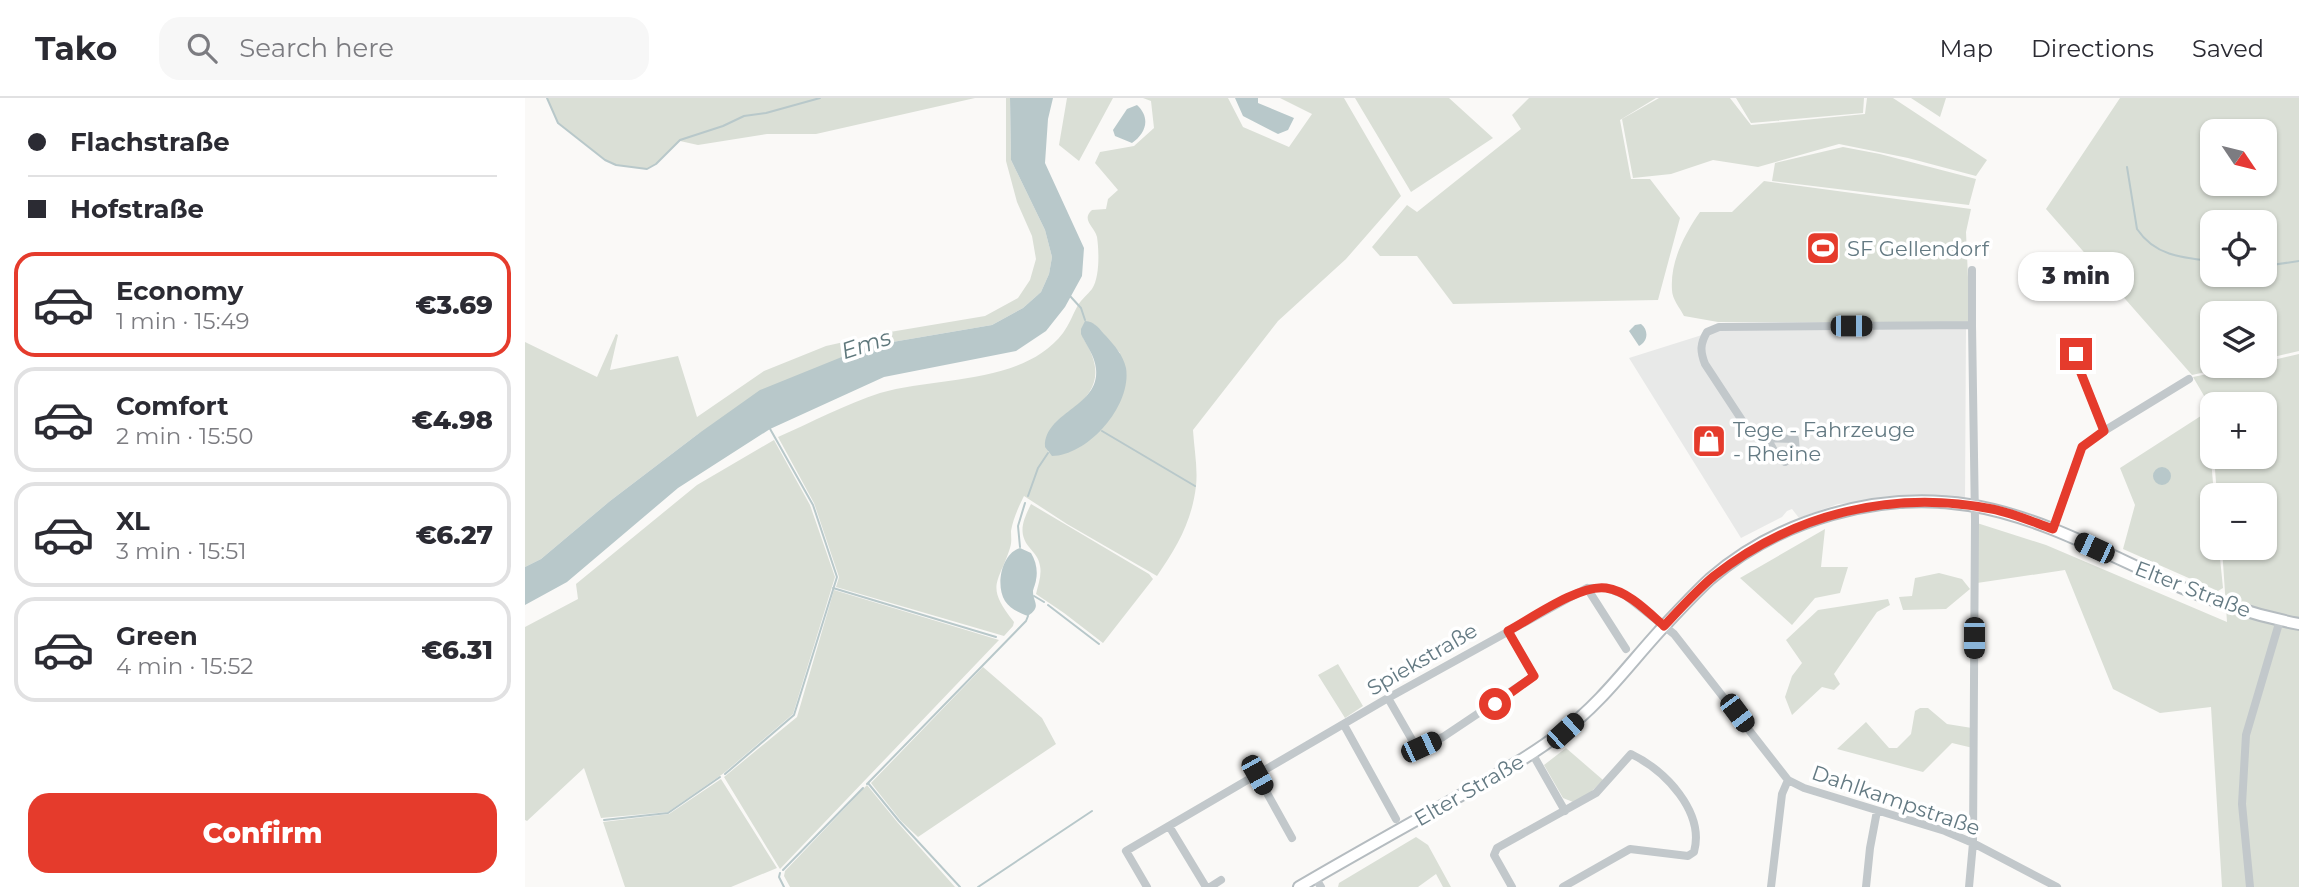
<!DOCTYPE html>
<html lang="en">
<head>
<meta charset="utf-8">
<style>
	:root { --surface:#fff; --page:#f7f7f7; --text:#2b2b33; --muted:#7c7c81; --line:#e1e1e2; --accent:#e53b2c }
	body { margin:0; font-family:Montserrat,sans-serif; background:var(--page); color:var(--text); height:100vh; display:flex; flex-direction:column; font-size:26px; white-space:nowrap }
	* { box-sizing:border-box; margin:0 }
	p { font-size:23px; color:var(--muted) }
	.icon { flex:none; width:38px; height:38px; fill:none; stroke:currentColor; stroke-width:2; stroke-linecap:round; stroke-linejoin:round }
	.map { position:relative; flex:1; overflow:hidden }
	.sheet { display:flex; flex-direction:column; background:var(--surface); width:525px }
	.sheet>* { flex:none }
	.hud { display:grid; align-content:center; height:154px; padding:0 28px; background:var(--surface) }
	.needle { width:46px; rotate:125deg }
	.tools { position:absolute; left:1675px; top:21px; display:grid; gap:14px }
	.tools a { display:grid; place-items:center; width:77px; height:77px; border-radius:14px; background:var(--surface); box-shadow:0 2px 5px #0004; font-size:35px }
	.end { position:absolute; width:32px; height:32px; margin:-16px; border:9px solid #e53b2c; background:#fff; box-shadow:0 0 0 4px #fff }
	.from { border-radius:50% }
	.bubble { position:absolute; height:49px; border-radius:21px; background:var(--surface); box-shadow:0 2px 5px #0004; font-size:23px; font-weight:800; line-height:49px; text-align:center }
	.car { position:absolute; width:21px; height:42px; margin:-21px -10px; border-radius:9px; box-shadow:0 0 5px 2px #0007; background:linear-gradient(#222 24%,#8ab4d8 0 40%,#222 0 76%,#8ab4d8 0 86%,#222 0) }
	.hud b { display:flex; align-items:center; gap:24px; height:66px; font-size:26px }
	.hud b+b { border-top:2px solid var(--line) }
	.hud i { width:18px; height:18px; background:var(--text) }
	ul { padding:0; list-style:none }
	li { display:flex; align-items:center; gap:21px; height:105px; margin:0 14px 10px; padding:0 14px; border:4px solid var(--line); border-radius:21px }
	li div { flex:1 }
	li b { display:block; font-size:26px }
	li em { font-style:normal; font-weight:800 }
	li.selected { border-color:var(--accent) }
	li>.icon { width:63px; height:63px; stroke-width:1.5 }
	.button { display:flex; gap:14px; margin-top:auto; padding:14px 28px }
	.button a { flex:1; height:80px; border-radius:21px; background:var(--accent); color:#fff; font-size:28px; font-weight:800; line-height:80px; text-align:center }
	header { display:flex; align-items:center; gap:42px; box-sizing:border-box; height:98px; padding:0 35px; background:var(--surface); border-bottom:2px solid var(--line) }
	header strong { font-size:33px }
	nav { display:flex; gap:38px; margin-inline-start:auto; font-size:24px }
	.search { width:490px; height:63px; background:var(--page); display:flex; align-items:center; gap:18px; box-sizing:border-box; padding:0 24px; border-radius:21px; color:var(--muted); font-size:26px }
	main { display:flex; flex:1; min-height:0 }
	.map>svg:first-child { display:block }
	.built { fill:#e8e9e8 }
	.green { fill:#dadfd6; fill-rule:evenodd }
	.water { fill:#b8c8ca }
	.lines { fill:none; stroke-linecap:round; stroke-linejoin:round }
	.stream { stroke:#b8c8ca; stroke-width:2 }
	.secondary-casing { stroke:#b5bcc0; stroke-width:14 }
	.street { stroke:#c2c8cb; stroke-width:8 }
	.secondary { stroke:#fff; stroke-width:10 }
	.route { stroke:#e53b2c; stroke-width:9 }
	.labels { text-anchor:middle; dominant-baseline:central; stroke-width:7; stroke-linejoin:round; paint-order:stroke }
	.poi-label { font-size:21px; fill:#647a83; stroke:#fff; text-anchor:start }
	.street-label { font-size:21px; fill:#647a83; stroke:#fff }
	.water-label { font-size:23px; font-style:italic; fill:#5f787c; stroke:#fff }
</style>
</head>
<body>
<header>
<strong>Tako</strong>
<div class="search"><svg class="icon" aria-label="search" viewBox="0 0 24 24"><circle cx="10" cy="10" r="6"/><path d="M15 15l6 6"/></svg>Search here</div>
<nav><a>Map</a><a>Directions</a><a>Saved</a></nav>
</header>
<main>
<section class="sheet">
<div class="hud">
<b><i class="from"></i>Flachstraße</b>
<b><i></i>Hofstraße</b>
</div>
<ul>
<li class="selected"><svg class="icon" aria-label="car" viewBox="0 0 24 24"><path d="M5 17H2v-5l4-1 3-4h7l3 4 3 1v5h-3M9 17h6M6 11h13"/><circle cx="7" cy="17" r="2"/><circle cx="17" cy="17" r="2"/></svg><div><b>Economy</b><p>1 min · 15:49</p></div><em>€3.69</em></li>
<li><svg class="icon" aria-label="car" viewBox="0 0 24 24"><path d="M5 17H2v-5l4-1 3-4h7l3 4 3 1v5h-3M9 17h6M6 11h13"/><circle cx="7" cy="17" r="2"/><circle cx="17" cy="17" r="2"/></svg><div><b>Comfort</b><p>2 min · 15:50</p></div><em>€4.98</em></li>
<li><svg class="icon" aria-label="car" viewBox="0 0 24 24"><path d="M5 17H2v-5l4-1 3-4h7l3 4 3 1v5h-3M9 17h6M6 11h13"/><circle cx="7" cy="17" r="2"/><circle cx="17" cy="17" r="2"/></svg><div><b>XL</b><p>3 min · 15:51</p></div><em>€6.27</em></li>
<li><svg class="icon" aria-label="car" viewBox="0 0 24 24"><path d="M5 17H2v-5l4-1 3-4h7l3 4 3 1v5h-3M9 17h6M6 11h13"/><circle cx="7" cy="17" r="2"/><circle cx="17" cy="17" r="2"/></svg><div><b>Green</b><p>4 min · 15:52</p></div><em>€6.31</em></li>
</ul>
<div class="button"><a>Confirm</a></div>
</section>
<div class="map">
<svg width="1774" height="789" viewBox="0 0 1774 789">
	<rect width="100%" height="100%" fill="#faf9f7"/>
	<path class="built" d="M 1441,230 L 1440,402 L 1380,401 L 1313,406 L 1274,420 L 1267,411 L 1262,413 L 1257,419 L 1216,440 L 1104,260 L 1196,231 Z"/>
	<path class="green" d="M 22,0 L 450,0 L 291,36 L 242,36 L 173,47 L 155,43 L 131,66 L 122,71 L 91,67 L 80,62 L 33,25 Z
		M 481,0 L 485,0 L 486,62 L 520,132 L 527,159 L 524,176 L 516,194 L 498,210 L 467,227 L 344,248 L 173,336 L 85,403 L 16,461 L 0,469 L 0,244 L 72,279 L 91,236 L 93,237 L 85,272 L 153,258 L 172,319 L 239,273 L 301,248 L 359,235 L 460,218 L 493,200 L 505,182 L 511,161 L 507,138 L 492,104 L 481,63 Z
		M 542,0 L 588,0 L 554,63 L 534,47 Z
		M 618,0 L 703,0 L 718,29 L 764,49 L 787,16 L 755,0 L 819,0 L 876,98 L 821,161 L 753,223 L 668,332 C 669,350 673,370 671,388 C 667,423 652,449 632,478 L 542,426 L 499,398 C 494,408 488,421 486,433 C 486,439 487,444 485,450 C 473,487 460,487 489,524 L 488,528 L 479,538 L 311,489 L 314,479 L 289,405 L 253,339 C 285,325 323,305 355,295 C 413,278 498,287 538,235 C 544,227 548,216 553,207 C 557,201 562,197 567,191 C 575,179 574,152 572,139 C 569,128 556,122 567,112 L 581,111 L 583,101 L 593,92 L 570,65 L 575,54 L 609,48 L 629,30 L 626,3 ZM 569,226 L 595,255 L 523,355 C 525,347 525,334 529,327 C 532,322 541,317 546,313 C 575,291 577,270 558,240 Z
		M 830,0 L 924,0 L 968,40 L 886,94 Z
		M 1004,0 L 1131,0 L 1095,22 L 1106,81 L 1125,81 L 1155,120 L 1133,202 L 928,206 L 892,158 L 855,158 L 847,149 L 882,107 L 892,114 L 996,31 L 987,17 Z
		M 1134,0 L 1205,0 L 1226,27 L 1340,16 L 1342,0 L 1368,0 L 1462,62 L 1451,78 L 1383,60 L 1314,46 L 1233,69 L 1188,62 L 1146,76 L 1108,80 L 1097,21 Z
		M 1211,0 L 1339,0 L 1338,15 L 1226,25 Z
		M 1386,0 L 1421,0 L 1415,19 Z
		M 1595,0 L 1774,0 L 1774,253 L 1740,261 L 1740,215 L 1687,215 L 1687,268 L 1708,268 L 1667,277 L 1521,111 ZM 1687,33 L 1740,33 L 1740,86 L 1687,86 ZM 1687,124 L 1740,124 L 1740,177 L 1687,177 Z
		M 1318,49 L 1355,56 L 1451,81 L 1444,107 L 1247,83 L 1250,65 Z
		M 1239,83 L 1446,111 L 1441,134 L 1445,225 L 1193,224 L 1159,218 C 1155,210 1147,201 1147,192 C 1145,164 1159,137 1175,114 L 1207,114 Z
		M 1774,256 L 1774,789 L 1697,789 L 1686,609 L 1635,615 L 1588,591 L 1540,472 L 1452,485 L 1452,425 L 1521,447 L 1702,524 L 1697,450 L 1740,450 L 1740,397 L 1692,397 L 1689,359 L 1740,359 L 1740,306 L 1687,306 L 1687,328 L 1685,308 L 1668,279 L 1721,268 L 1740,268 L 1740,264 Z
		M 1682,314 L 1689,397 L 1687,397 L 1687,450 L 1694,450 L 1698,490 L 1693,493 L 1598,451 L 1610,407 L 1595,370 Z
		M 249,342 L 285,407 L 310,479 L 268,616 L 199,675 L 143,714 L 76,720 L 59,670 L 2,723 L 0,722 L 0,529 L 53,501 L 51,486 L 172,387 Z
		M 506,406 L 624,476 L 628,481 L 578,545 L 539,515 L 511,496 C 513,487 517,477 515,468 C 514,460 509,455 504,449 C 492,434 499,421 506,406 Z
		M 1300,431 L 1296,469 L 1323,469 L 1315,495 L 1290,500 L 1267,527 L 1215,480 Z
		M 1414,475 L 1437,481 L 1445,491 L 1421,511 L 1378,512 L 1374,499 L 1387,498 L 1390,480 Z
		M 309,492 L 474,542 L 255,771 L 199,679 L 272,619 Z
		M 1363,501 L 1365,507 L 1352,514 L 1309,576 L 1315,586 L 1309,592 L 1297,589 L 1267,617 L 1260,599 L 1267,578 L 1277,565 L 1261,542 L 1293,512 Z
		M 813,566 L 838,608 L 820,620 L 793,577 Z
		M 458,569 L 517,620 L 531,646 L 393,739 L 376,723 L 346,685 Z
		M 1395,610 L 1403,610 L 1422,626 L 1447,630 L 1448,650 L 1427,645 L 1398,674 L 1312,651 L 1341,624 L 1364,650 L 1372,650 L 1386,636 L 1390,613 Z
		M 1041,650 L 1078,682 L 1066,694 L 1048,704 L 1038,700 L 1019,667 Z
		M 196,681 L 252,770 L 206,789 L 100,789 L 78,724 L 144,716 Z
		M 342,687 L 373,725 L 430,789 L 265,789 L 259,778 L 260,773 Z
		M 891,739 L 903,747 L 926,789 L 918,789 L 911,776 L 893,789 L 813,789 L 814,785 Z"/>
	<path class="water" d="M 485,0 L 528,0 L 523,21 L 520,65 L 559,150 L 557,178 L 540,209 L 521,233 L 491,253 L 359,279 L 245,331 L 153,390 L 42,484 L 0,507 L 0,469 L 16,461 L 85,403 L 173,336 L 235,292 L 344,248 L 467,227 L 498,210 L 516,194 L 524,176 L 527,159 L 520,132 L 486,62 Z
		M 710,0 L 733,0 L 733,5 L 769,20 L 763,32 L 753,36 L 718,18 Z
		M 612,7 C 626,20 621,35 607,45 L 590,38 L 588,32 L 602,11 Z
		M 560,223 C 570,223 575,232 581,238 C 590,248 598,257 601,270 C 607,307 564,357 527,358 L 520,349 C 519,314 575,309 571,271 C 570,258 561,247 556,236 L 556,231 Z
		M 1116,226 C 1124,232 1123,244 1114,248 L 1104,233 L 1110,227 Z
		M1628 378a9 9 0 1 1 18 0a9 9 0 1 1-18 0Z
		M 495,450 L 506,455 C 511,463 513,473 511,482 C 511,484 508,492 508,493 C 508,505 517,508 503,518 C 495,515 485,511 480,503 C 470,487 477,455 495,450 Z"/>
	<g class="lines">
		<path class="stream" d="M 22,0 L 33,25 L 80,62 L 91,67 L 122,71 L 131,66 L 155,42 L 198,28 L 219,18 L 241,15 L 295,0
			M 1602,69 L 1612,131 C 1630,158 1658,160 1687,163
			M 1740,168 L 1774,163
			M 545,198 L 556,210 L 560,222
			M 577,333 L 670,388
			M 503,398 L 513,370 L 523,355
			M 495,449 L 493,428 L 500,405
			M 308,490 L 471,539
			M 509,498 L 519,504
			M 523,507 L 574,546
			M 200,676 L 269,617 L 312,479 L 288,407 L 244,329
			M 343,685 L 374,723 L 435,789
			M 342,686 L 501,523 L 503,518
			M 79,722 L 143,715 L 195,679
			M 258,772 L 338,690
			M 255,775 L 254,779 L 259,789
			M 453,789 L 567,713"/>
		<g class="secondary-casing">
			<path id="secondary" d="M 774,789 C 825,759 877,730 929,701 C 966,680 1003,660 1037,634 C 1077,605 1107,562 1141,526 C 1155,511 1170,495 1185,481 C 1254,421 1354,393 1444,407 C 1518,419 1585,458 1653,488 C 1692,505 1733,518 1774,526"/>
		</g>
		<path class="street" d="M 1447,172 L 1447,227
			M 1551,256 L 1552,265 L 1579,333
			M 1242,340 L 1252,358 L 1260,364 L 1271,356 L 1270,341 L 1242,340 L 1226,336 L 1180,266 C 1175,253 1175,246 1182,234 L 1194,229 L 1447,227 L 1450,422 L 1448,745 L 1444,789
			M 1528,431 L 1557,349 L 1579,333 L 1664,281
			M 1062,490 L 1101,551
			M 863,600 L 890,647 L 896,649 L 918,639 L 1009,578 L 983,533
			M 819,627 L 871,721
			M 1007,655 L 1040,713
			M 732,677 L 767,740
			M 644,728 L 681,789
			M 790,779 L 796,789
			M 622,789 L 601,753 L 863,600 L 1062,490 L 1082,490 L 1100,497 L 1149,536 L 1263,682 L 1279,690 L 1420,733 L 1448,745 L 1532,789
			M 685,789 L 696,782
			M 987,789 L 969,757 L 972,750 L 1071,695 L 1106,656 C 1140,672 1180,714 1169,754 L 1163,758 L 1105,751 L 1038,789
			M 1246,789 L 1257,696 L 1263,682
			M 1341,789 L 1345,750 L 1352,713
			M 1725,789 L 1717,706 L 1721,637 L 1755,522"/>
		<use href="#secondary" class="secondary"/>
	</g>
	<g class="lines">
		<path class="route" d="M 970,606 L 1009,578 L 983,533 C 1007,520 1055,486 1081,490 C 1103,493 1123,514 1139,528 C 1155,511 1171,493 1189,478 C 1268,416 1368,391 1467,411 C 1488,415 1508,424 1528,431 L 1557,349 L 1579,333 L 1552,265 L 1551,256"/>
	</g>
	<defs>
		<g id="stadium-square" transform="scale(1.75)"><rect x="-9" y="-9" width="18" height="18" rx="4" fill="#e53b2c" stroke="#fff"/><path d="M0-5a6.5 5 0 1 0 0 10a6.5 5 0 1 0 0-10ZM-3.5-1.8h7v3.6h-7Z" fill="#fff"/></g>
		<g id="shop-square" transform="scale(1.75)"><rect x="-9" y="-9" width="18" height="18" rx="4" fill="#e53b2c" stroke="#fff"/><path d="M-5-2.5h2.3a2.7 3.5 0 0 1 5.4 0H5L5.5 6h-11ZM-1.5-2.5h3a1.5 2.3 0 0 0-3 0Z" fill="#fff"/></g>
	</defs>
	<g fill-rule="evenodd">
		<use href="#stadium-square" x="1298" y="150"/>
		<use href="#shop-square" x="1184" y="343"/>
	</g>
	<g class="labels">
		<g class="poi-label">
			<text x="1322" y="150">SF Gellendorf</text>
			<text x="1208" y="331">Tege - Fahrzeuge<tspan x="1208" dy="24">- Rheine</tspan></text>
		</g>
		<g class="street-label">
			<text transform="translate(1668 491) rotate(21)">Elter Straße</text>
			<text transform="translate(897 561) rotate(-30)">Spiekstraße</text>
			<text transform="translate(944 692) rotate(-30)">Elter Straße</text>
			<text transform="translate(1371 702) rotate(19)">Dahlkampstraße</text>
		</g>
		<g class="water-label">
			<text transform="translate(341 246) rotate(-18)">Ems</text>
		</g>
	</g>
</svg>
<div class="tools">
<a><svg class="needle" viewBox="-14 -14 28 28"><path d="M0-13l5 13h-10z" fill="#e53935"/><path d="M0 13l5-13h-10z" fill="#7c7c81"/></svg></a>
<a><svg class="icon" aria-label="locate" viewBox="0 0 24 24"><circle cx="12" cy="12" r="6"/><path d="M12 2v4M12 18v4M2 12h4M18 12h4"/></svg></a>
<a><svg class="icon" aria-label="layers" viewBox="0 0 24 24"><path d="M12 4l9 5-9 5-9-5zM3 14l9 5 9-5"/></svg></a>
<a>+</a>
<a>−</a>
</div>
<i class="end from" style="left:970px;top:606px"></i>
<i class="end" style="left:1551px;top:256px"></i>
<div class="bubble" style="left:1493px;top:154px;width:116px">3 min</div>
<i class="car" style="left:1326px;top:228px;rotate:90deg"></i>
<i class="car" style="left:1569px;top:450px;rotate:295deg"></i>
<i class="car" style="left:1449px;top:540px;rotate:180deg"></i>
<i class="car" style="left:1212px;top:615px;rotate:143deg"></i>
<i class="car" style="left:1040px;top:633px;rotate:48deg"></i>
<i class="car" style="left:896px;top:649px;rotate:65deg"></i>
<i class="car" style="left:732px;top:677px;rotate:151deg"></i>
</div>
</main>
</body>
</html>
